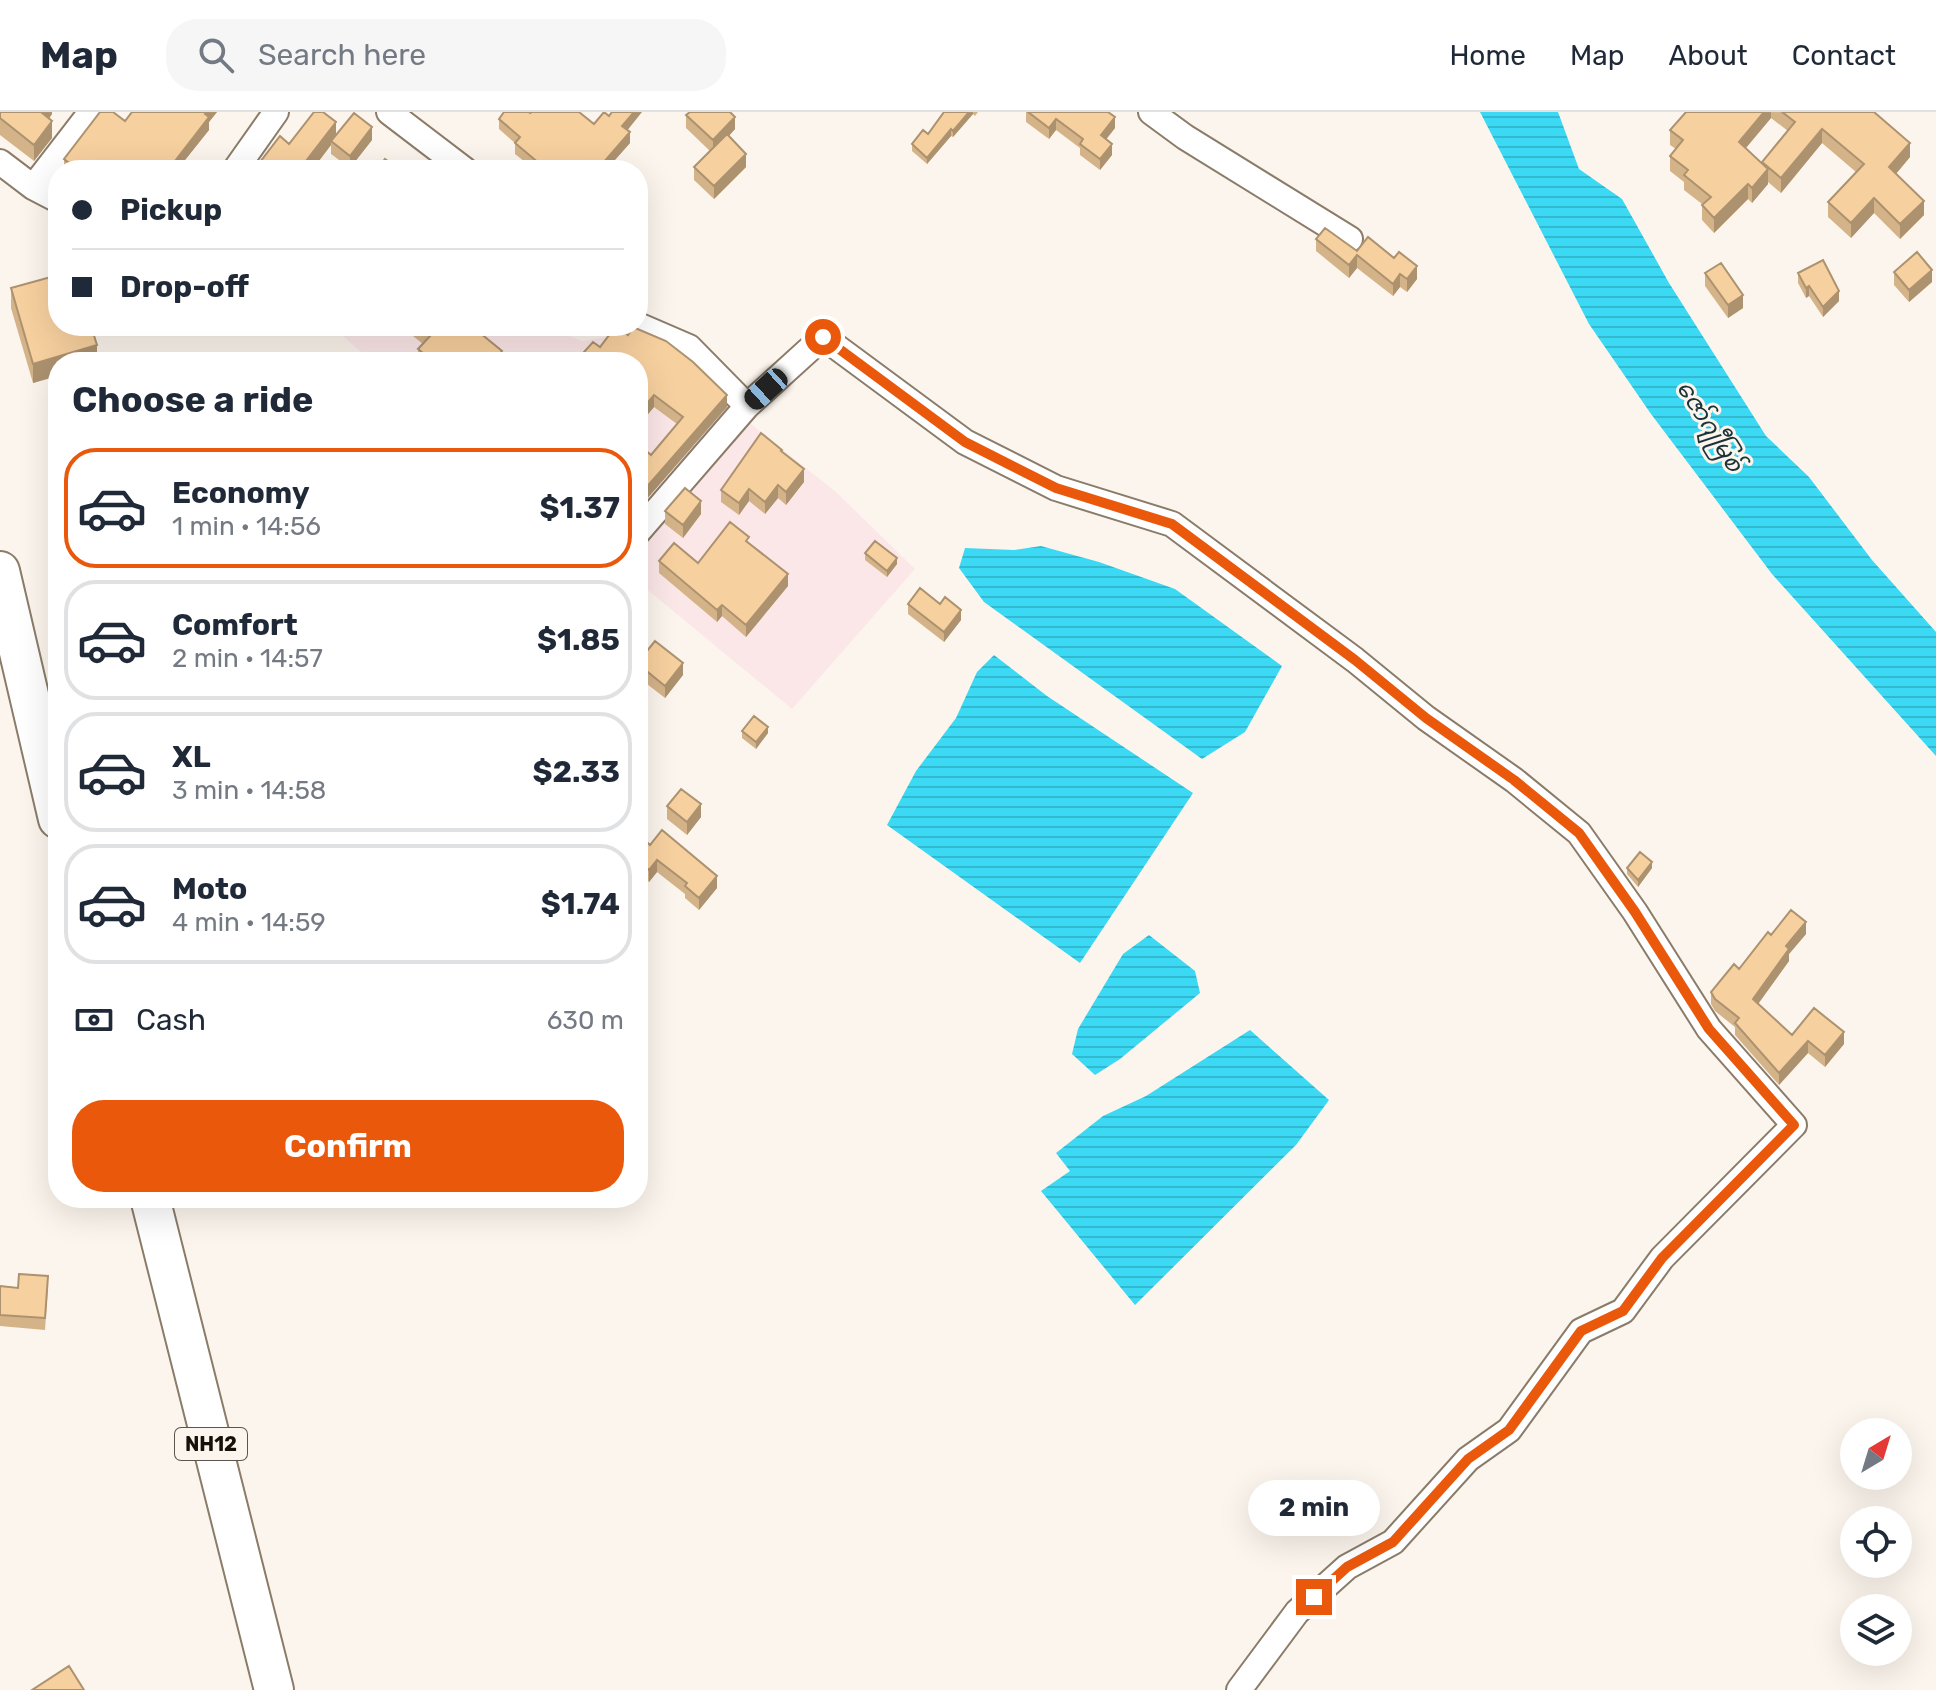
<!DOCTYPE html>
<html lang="en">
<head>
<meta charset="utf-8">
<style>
	:root { --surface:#fff; --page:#f6f6f7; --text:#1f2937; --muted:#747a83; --line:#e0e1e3; --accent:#ea580c }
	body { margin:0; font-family:Rubik,"Noto Sans Myanmar",sans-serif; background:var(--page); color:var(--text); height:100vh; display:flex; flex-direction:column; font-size:30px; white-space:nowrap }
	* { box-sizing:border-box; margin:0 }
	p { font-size:26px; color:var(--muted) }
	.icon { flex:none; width:44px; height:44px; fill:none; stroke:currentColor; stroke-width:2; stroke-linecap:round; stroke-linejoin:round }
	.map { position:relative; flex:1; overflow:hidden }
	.details { position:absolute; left:48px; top:240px; width:600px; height:856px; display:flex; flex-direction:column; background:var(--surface); border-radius:32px; box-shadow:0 8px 32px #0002 }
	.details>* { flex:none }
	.hud { position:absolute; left:48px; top:48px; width:600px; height:176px; border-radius:32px; box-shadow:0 8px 32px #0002; display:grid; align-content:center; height:176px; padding:0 24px; background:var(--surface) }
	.needle { width:52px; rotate:38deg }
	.controls { position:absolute; left:1840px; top:1306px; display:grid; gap:16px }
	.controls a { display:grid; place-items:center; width:72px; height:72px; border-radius:50%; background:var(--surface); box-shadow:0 8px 32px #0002; font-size:40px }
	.end { position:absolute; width:36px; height:36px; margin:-18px; border:10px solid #ea580c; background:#fff; box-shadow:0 0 0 4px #fff }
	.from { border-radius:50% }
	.bubble { position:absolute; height:56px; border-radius:28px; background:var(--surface); box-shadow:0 8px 32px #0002; font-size:26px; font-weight:700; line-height:56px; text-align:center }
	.car { position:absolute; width:24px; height:48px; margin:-24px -12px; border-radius:10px; box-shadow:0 0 6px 2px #0007; background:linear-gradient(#222 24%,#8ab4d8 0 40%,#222 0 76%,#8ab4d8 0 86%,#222 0) }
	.hud b { display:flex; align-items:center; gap:28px; height:76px; font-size:30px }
	.hud b+b { border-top:2px solid var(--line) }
	.hud i { width:20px; height:20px; background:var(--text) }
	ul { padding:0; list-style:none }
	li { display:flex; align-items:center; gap:24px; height:120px; margin:0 16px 12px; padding:0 8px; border:4px solid var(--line); border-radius:32px }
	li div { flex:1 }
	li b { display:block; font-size:30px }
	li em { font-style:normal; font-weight:700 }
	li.active { border-color:var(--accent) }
	li>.icon { width:72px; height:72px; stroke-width:1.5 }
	h2 { padding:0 24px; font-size:36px; line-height:96px }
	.pay { display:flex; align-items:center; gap:20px; height:88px; padding:0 24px; font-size:30px }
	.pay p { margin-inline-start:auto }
	.button { display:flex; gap:16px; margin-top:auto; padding:16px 24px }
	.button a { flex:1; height:92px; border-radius:32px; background:var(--accent); color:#fff; font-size:32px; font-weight:700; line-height:92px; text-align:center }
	header { display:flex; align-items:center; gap:48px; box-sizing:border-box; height:112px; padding:0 40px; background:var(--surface); border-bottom:2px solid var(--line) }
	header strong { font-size:38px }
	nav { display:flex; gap:44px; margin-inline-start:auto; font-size:28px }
	.search { width:560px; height:72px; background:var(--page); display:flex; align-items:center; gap:20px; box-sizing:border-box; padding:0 28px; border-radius:32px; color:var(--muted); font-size:30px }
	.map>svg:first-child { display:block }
	.industrial { fill:#fce7e8 }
	.water { fill:url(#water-rules) }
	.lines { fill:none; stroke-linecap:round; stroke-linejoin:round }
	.minor-casing { stroke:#8b7c69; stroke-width:28 }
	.trunk-casing { stroke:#8b7c69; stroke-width:42 }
	.minor { stroke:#fff; stroke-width:24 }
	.trunk { stroke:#fff; stroke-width:38 }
	.wall { fill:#d4b389; fill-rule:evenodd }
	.shaded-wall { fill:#ad926f }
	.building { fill:#f7d09f; stroke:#ad926f; stroke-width:2 }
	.route { stroke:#ea580c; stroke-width:10 }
	.labels { text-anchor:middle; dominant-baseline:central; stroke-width:6; stroke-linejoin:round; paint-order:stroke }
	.shield { fill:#fcf5ed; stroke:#5c554e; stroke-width:2 }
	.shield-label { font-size:20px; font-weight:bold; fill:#17110a }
	.water-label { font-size:24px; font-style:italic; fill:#1a3338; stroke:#fcf5ed }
</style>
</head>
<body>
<header>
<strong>Map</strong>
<div class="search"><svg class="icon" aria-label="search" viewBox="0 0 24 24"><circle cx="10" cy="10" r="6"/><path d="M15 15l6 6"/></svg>Search here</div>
<nav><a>Home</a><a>Map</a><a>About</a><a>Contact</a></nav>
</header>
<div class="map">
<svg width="1936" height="1578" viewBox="0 0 1936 1578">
	<defs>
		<pattern id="water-rules" width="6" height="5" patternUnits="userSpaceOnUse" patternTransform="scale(2)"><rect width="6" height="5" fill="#3bd9f3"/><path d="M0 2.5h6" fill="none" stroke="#33b9cf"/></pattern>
	</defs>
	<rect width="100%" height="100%" fill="#fcf5ed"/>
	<path class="industrial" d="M 367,214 L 539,214 L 583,229 L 647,218 L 758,318 L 836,380 L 915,457 L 792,597 L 638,470 L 638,250 L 372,250 L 343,224 Z"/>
	<path class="water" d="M 1480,0 L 1558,0 L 1579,57 L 1622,87 L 1669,171 L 1766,324 L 1809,365 L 1872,448 L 1936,520 L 1936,644 L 1772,462 L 1651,302 L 1589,212 Z
		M 1041,434 L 1099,450 L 1175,477 L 1282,554 L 1245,620 L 1202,647 L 984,490 L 959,456 L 965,436 L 1014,438 Z
		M 994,543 L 1047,584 L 1193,681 L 1080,851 L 887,713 L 916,659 L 956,606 L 977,560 Z
		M 1149,823 L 1195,859 L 1200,881 L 1120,947 L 1095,963 L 1072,942 L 1078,917 L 1123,842 Z
		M 1250,918 L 1329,988 L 1296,1033 L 1135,1193 L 1041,1079 L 1070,1059 L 1056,1041 L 1103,1004 L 1146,984 Z"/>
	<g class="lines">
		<g class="minor-casing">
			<path id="minor" d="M 389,0 L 465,58
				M 1151,0 L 1185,25 L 1350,127
				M 0,50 L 33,75 L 58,88
				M 235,58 L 276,0
				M 33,75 L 91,0
				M 638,213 L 689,235 L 747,294
				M 638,420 L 747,294 L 823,225 L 965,330 L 1056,376 L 1172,412 L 1355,548 L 1426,606 L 1514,668 L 1579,721 L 1635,800 L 1709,917 L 1794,1013 L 1662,1146 L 1623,1199 L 1581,1219 L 1509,1318 L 1468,1347 L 1393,1430 L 1347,1455 L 1297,1500 L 1239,1578"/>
		</g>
		<g class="trunk-casing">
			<path id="trunk" d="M 0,459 L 58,707
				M 150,1086 L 274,1578"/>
		</g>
		<use href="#minor" class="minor"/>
		<use href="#trunk" class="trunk"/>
	</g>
	<path class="wall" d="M 0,0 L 52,0 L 52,2 L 49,7 L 52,26 L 34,49 L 0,23 Z
		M 132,0 L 217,0 L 209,10 L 209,18 L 177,58 L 64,58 L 64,47 L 125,9 Z
		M 944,0 L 978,0 L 975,4 L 973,2 L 953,25 L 951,24 L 927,52 L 912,39 L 912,32 L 928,22 Z
		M 1026,0 L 1108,0 L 1115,16 L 1106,27 L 1112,43 L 1100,58 L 1080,43 L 1080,36 L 1056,18 L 1049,27 L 1026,10 Z
		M 1686,0 L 1874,0 L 1910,45 L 1896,62 L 1924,103 L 1900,127 L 1874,101 L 1851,126 L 1828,105 L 1828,90 L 1856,60 L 1822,31 L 1781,81 L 1768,70 L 1768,72 L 1752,91 L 1748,87 L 1714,121 L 1702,108 L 1702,92 L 1684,78 L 1684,70 L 1670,59 L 1670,44 L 1676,37 L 1670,33 L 1670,18 ZM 1771,6 L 1788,19 L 1762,52 L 1746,36 Z
		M 530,1 L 627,19 L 630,31 L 606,58 L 535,58 L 515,42 L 515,31 L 499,17 L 499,7 Z
		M 686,3 L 735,17 L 729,24 L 746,55 L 714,87 L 694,68 L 694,55 L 710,39 L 686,16 Z
		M 336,23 L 372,28 L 350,56 L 331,42 L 331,33 L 312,58 L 254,58 L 289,32 Z
		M 1316,127 L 1357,139 L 1417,167 L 1407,180 L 1400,175 L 1393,184 L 1357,156 L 1349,166 L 1316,139 Z
		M 1894,160 L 1932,170 L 1909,190 L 1894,173 Z
		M 1705,161 L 1743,196 L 1728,206 L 1705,174 Z
		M 1798,161 L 1839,189 L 1823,205 L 1809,184 L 1806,186 L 1798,171 Z
		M 11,176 L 97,250 L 33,271 L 11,196 Z
		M 413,214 L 478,214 L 502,250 L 418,250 L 418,237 L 423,232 L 413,224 Z
		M 551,214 L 565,214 L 564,218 Z
		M 616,214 L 628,223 L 633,215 L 666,229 L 693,250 L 727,283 L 727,295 L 638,397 L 638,332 L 651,343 L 677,312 L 654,295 L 638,314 L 638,250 L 575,250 L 593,230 L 600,235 Z
		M 782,341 L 804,370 L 786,393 L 778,386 L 765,402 L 749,389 L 739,403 L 721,390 L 721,378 Z
		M 665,399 L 701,402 L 683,426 L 665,412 Z
		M 749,431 L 788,474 L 746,525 L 722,504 L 717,510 L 659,461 L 659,449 L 698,451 Z
		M 865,441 L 897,452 L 887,465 L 865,448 Z
		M 908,492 L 961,508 L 944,530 L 908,502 Z
		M 638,550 L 683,563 L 665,586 L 638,565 Z
		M 742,619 L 768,621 L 756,637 L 742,626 Z
		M 667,694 L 701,705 L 687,723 L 667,707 Z
		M 638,722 L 650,733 L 717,776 L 699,798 L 685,786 L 685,782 L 657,760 L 649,770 L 638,760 Z
		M 1627,756 L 1652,756 L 1638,775 L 1627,762 Z
		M 1806,822 L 1789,842 L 1789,849 L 1758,892 L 1792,923 L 1844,932 L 1825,955 L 1808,941 L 1779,973 L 1735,923 L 1735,915 L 1715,899 L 1711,892 L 1711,880 L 1739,857 L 1771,823 Z
		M 0,1174 L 18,1176 L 48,1176 L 45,1218 L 0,1214 Z"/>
	<path class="shaded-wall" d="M 41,0 L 52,0 L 52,2 L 41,17 Z
		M 207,0 L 217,0 L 209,10 L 209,18 L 177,58 L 168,58 Z
		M 634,0 L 642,0 L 622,25 L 622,14 Z
		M 969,0 L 973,0 L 973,2 L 953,25 L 953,19 Z
		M 1764,0 L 1771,0 L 1771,6 L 1739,44 L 1739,30 Z
		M 735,5 L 735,17 L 713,41 L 713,28 Z
		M 1115,5 L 1115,16 L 1101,34 L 1101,23 Z
		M 1056,7 L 1056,18 L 1049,27 L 1049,16 Z
		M 52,9 L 52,26 L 34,49 L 34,33 Z
		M 336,10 L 336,27 L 331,29 L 331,33 L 312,58 L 299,58 Z
		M 372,15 L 372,28 L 350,56 L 350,44 Z
		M 951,17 L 951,24 L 927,52 L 927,46 Z
		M 1822,17 L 1822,31 L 1781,81 L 1781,66 Z
		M 630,20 L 630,31 L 606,58 L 597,58 Z
		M 1910,31 L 1910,45 L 1889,70 L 1889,55 Z
		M 1112,32 L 1112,43 L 1100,58 L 1100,47 Z
		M 746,42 L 746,55 L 714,87 L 714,74 Z
		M 1768,57 L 1768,72 L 1752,91 L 1752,76 Z
		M 1748,72 L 1748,87 L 1714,121 L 1714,106 Z
		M 1874,86 L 1874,101 L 1851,126 L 1851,111 Z
		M 1924,89 L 1924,103 L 1900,127 L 1900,112 Z
		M 1357,143 L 1357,156 L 1349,166 L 1349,153 Z
		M 1417,154 L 1417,167 L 1407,180 L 1407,167 Z
		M 1932,158 L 1932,170 L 1909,190 L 1909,178 Z
		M 1400,162 L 1400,175 L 1393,184 L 1393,172 Z
		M 1809,174 L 1809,184 L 1806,186 L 1806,176 Z
		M 1839,179 L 1839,189 L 1823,205 L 1823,195 Z
		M 1743,183 L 1743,196 L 1728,206 L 1728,193 Z
		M 97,233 L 97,250 L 58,250 L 58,264 L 33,271 L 33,252 Z
		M 502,239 L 502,250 L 493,250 Z
		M 654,283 L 654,295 L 638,314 L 638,302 Z
		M 727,283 L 727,295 L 638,397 L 638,385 Z
		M 804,357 L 804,370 L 786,393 L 786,380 Z
		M 778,373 L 778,386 L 765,402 L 765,390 Z
		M 749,377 L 749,389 L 739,403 L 739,391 Z
		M 701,389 L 701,402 L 683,426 L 683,413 Z
		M 897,446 L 897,452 L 887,465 L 887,459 Z
		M 788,462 L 788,474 L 746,525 L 746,513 Z
		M 722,493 L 722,504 L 717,510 L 717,498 Z
		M 961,498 L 961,508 L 944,530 L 944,520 Z
		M 683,551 L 683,563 L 665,586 L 665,574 Z
		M 768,615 L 768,621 L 756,637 L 756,630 Z
		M 701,692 L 701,705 L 687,723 L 687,710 Z
		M 657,748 L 657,760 L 649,770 L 649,758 Z
		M 1652,750 L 1652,756 L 1638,775 L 1638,768 Z
		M 717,764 L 717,776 L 699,798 L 699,786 Z
		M 1806,810 L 1806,822 L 1789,842 L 1789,849 L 1753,899 L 1753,887 L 1786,834 Z
		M 1844,920 L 1844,932 L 1825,955 L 1825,943 Z
		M 1808,929 L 1808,941 L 1779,973 L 1779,961 Z"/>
	<path class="building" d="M 0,0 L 41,0 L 52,9 L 34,33 L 0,6 Z
		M 100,0 L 113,0 L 125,9 L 132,0 L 207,0 L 205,2 L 209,5 L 168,58 L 78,58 L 64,47 Z
		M 314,0 L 323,0 L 336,10 L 299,58 L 254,58 L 280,24 L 289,32 Z
		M 504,0 L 529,0 L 530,1 L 532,0 L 579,0 L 594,12 L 604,0 L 609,4 L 612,0 L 634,0 L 622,14 L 630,20 L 597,58 L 547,58 L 515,31 L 520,25 L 499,7 Z
		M 690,0 L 730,0 L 735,5 L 713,28 L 686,3 Z
		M 944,0 L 969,0 L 953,19 L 951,17 L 927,46 L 912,32 L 923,18 L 928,22 Z
		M 1028,0 L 1108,0 L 1115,5 L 1101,23 L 1112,32 L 1100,47 L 1080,32 L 1083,27 L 1056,7 L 1049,16 Z
		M 1686,0 L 1764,0 L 1739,30 L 1768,57 L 1752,76 L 1748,72 L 1714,106 L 1702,93 L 1711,85 L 1684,63 L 1688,58 L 1670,44 L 1683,28 L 1670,18 Z
		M 1782,0 L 1874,0 L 1910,31 L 1889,55 L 1924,89 L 1900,112 L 1874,86 L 1851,111 L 1828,90 L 1864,52 L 1822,17 L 1781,66 L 1762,50 L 1795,10 Z
		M 354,1 L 372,15 L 350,44 L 331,29 Z
		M 727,22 L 746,42 L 714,74 L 694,55 Z
		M 385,47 L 396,55 L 394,58 L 368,58 L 373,50 L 380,54 Z
		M 1325,116 L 1357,139 L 1368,125 L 1394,146 L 1399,140 L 1417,154 L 1407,167 L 1400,162 L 1393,172 L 1357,143 L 1349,153 L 1316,127 Z
		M 1917,140 L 1932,158 L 1909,178 L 1894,160 Z
		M 1823,148 L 1839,179 L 1823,195 L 1809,174 L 1806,176 L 1798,161 Z
		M 1721,151 L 1743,183 L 1728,193 L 1705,161 Z
		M 58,163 L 58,214 L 91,214 L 97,233 L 33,252 L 11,176 Z
		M 420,214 L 478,214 L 483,218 L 480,221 L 502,239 L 493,250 L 434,250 L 418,237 L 431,223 Z
		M 616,214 L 628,223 L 633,215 L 666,229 L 693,250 L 727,283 L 638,385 L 638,332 L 651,343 L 683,305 L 654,283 L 638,302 L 638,250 L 575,250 L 593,230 L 600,235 Z
		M 761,321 L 782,338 L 781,339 L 804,357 L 786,380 L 778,373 L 765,390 L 749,377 L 739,391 L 721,378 Z
		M 685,376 L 701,389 L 683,413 L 665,399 Z
		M 730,410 L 749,425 L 746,429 L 788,462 L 746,513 L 722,493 L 717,498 L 659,449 L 674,431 L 698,451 Z
		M 875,429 L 897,446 L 887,459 L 865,441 Z
		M 920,476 L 940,492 L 945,485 L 961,498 L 944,520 L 908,492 Z
		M 655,529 L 683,551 L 665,574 L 638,552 L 638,550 Z
		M 754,604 L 768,615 L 756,630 L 742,619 Z
		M 681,677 L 701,692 L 687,710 L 667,694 Z
		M 662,718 L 717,764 L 699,786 L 685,774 L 687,771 L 657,748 L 649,758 L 638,748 L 638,722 L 650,733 Z
		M 1640,740 L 1652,750 L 1638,768 L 1627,756 Z
		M 1791,798 L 1806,810 L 1786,834 L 1789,837 L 1753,887 L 1792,923 L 1814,896 L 1844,920 L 1825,943 L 1808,929 L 1779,961 L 1735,911 L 1739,906 L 1715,887 L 1711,880 L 1734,852 L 1739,857 L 1768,820 L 1771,823 Z
		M 19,1162 L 48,1164 L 45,1206 L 0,1203 L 0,1174 L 18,1176 Z
		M 69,1554 L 84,1578 L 32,1578 Z"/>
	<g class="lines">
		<path class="route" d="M 823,225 L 965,330 L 1056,376 L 1172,412 L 1355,548 L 1426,606 L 1514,668 L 1579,721 L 1635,800 L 1709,917 L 1794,1013 L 1662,1146 L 1623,1199 L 1581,1219 L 1509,1318 L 1468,1347 L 1393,1430 L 1347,1455 L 1314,1485"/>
	</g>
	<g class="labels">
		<rect class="shield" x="175" y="1316" width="72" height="32" rx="6"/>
		<g class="shield-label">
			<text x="211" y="1332">NH12</text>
		</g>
		<g class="water-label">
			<text transform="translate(1710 314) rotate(58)">ဇော်ဂျီမြစ်</text>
		</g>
	</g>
</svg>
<div class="controls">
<a><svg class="needle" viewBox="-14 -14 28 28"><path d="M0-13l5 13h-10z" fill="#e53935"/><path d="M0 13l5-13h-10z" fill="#747a83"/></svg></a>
<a><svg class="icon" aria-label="locate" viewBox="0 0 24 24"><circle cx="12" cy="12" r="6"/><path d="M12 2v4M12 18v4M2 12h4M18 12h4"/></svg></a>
<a><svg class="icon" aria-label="layers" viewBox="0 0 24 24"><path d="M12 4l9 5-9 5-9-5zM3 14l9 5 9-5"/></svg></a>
</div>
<i class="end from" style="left:823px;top:225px"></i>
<i class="end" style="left:1314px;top:1485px"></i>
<div class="bubble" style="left:1248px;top:1368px;width:132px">2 min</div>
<i class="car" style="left:766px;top:277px;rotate:228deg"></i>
<div class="hud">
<b><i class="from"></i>Pickup</b>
<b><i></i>Drop-off</b>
</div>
<section class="details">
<h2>Choose a ride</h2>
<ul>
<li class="active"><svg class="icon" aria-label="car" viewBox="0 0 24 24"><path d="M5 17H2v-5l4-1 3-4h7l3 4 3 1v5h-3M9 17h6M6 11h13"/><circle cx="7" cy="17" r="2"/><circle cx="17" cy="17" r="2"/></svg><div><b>Economy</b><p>1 min · 14:56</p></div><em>$1.37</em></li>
<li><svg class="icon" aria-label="car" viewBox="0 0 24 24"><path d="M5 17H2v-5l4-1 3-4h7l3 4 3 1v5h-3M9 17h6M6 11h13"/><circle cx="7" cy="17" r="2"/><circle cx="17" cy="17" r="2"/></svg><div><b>Comfort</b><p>2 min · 14:57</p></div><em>$1.85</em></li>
<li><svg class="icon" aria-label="car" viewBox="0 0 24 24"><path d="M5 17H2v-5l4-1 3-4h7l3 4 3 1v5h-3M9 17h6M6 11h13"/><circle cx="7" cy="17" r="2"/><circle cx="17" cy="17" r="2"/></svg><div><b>XL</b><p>3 min · 14:58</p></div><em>$2.33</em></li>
<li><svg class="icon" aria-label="car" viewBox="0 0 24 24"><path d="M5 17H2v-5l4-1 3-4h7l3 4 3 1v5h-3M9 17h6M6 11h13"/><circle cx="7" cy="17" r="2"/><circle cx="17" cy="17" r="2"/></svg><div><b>Moto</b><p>4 min · 14:59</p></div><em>$1.74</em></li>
</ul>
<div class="pay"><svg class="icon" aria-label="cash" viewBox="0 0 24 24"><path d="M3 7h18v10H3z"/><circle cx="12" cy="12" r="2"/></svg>Cash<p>630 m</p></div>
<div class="button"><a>Confirm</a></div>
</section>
</div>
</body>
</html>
